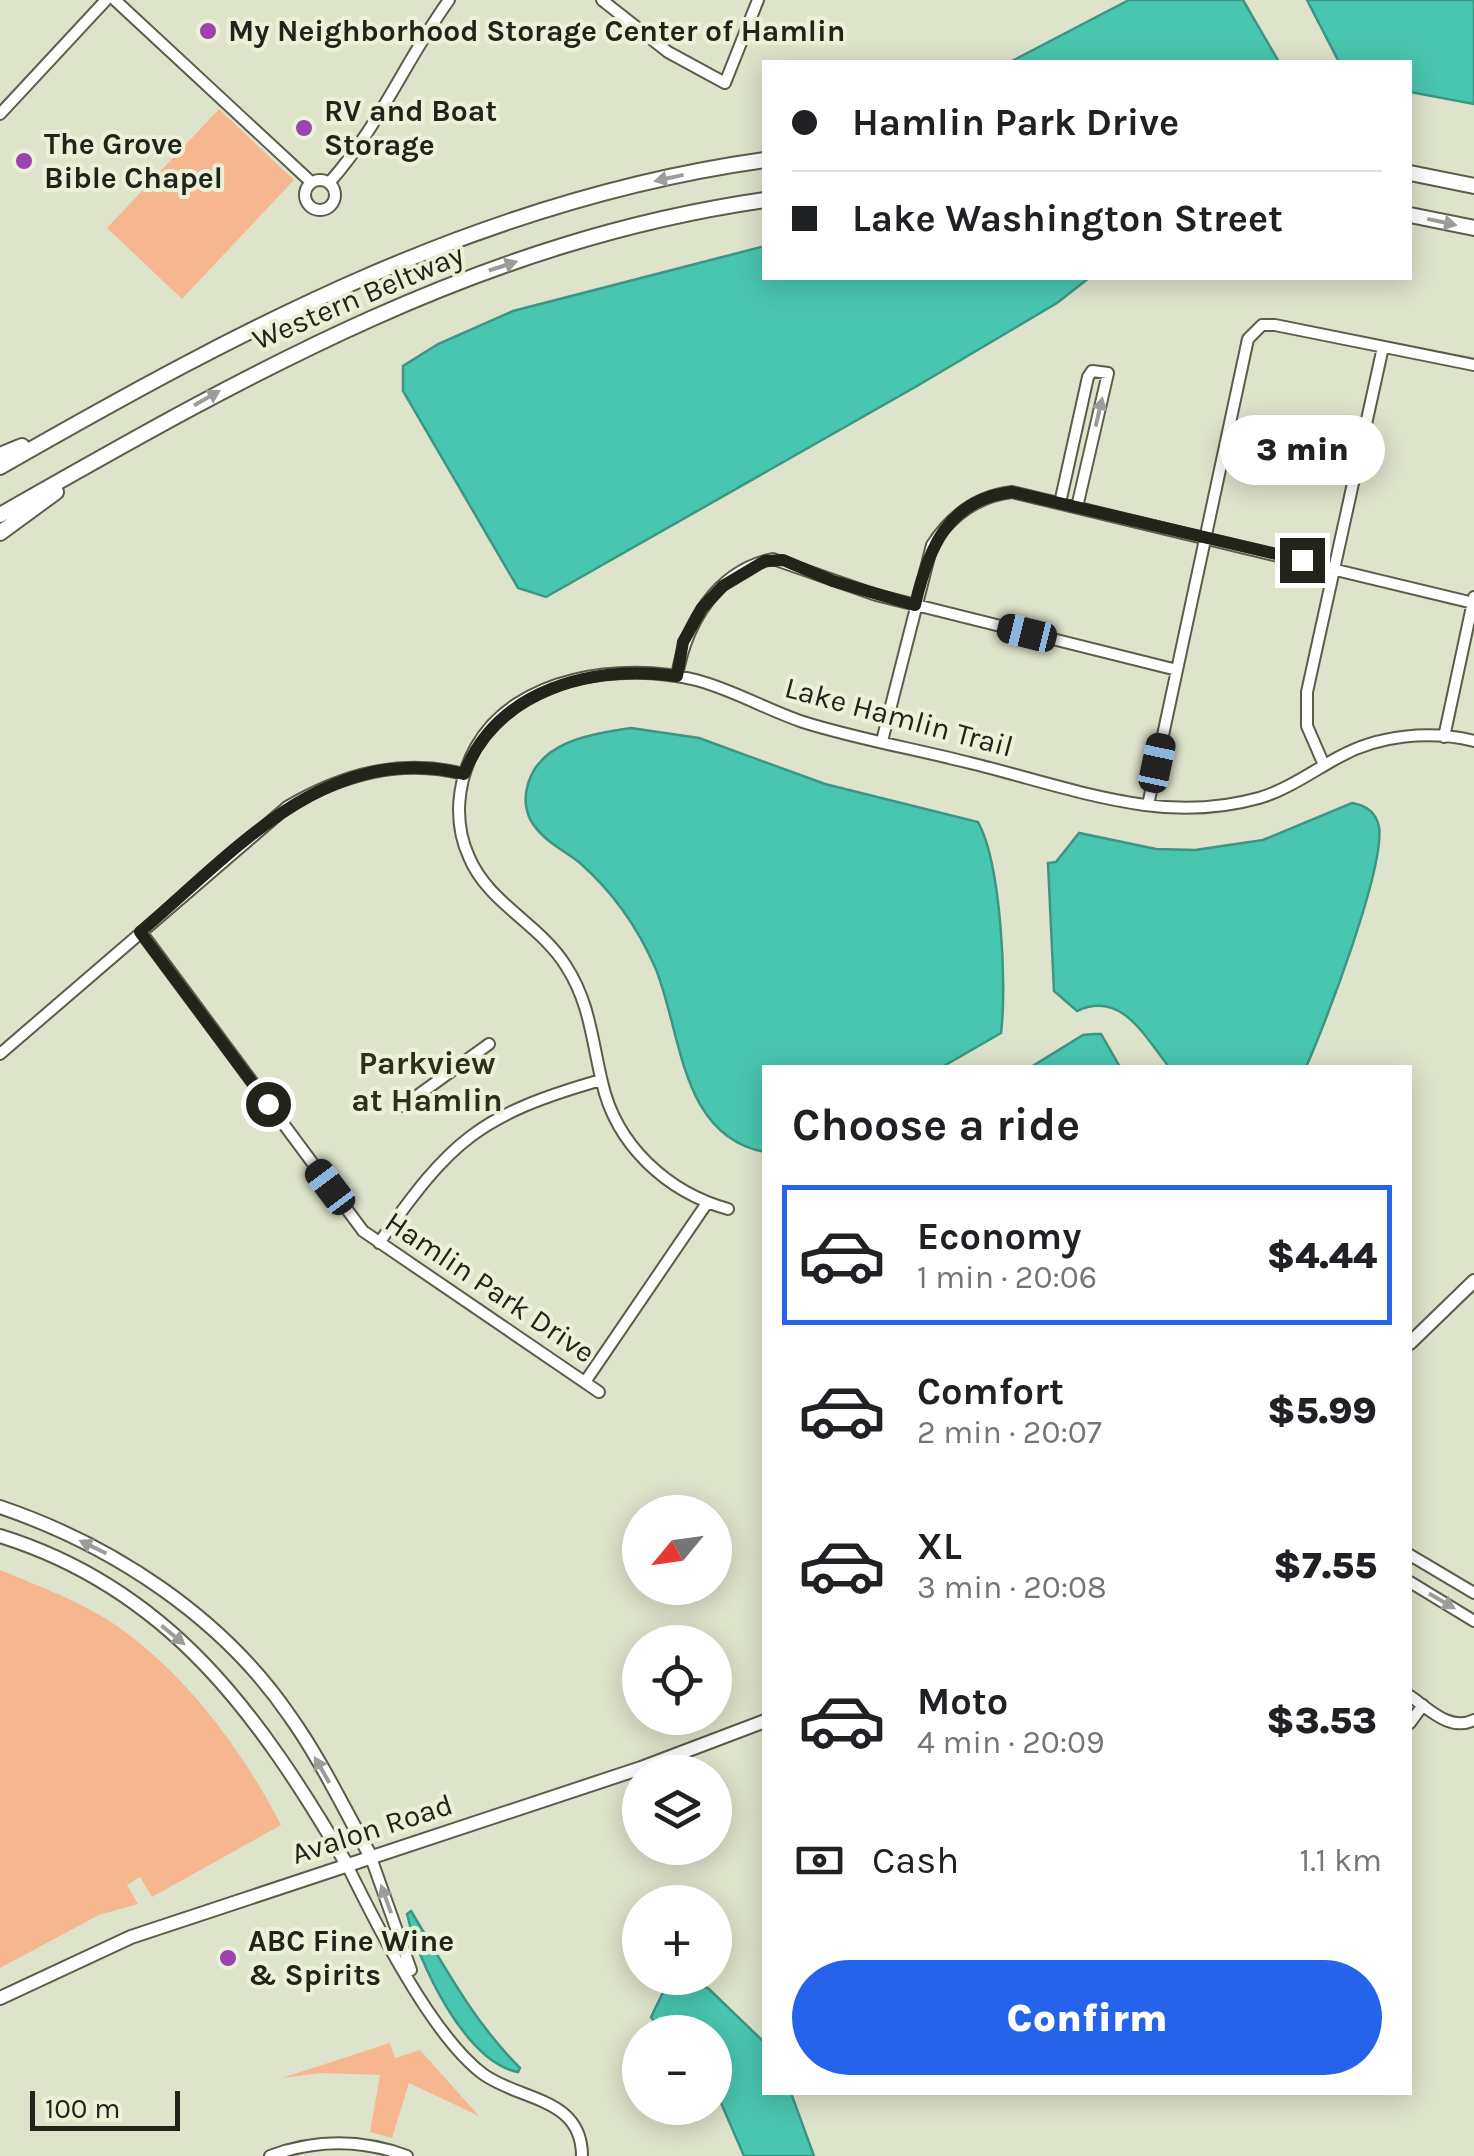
<!DOCTYPE html>
<html lang="en">
<head>
<meta charset="utf-8">
<style>
	:root { --surface:#fff; --page:#f2f2f2; --text:#202124; --muted:#757577; --line:#e0e0e0; --accent:#2563eb }
	body { margin:0; font-family:Karla,sans-serif; background:var(--page); color:var(--text); height:100vh; display:flex; flex-direction:column; font-size:38px; white-space:nowrap }
	* { box-sizing:border-box; margin:0 }
	p { font-size:32px; color:var(--muted) }
	.icon { flex:none; width:55px; height:55px; fill:none; stroke:currentColor; stroke-width:2; stroke-linecap:round; stroke-linejoin:round }
	.map { position:relative; flex:1; overflow:hidden }
	.sheet { position:absolute; left:762px; top:1065px; width:650px; height:1030px; display:flex; flex-direction:column; background:var(--surface); border-radius:0px; box-shadow:0 5px 25px #0003 }
	.sheet>* { flex:none }
	.guide { position:absolute; left:762px; top:60px; width:650px; height:220px; border-radius:0px; box-shadow:0 5px 25px #0003; display:grid; align-content:center; height:220px; padding:0 30px; background:var(--surface) }
	.needle { width:65px; rotate:241deg }
	.fabs { position:absolute; left:622px; top:1495px; display:grid; gap:20px }
	.fabs a { display:grid; place-items:center; width:110px; height:110px; border-radius:50%; background:var(--surface); box-shadow:0 5px 25px #0003; font-size:50px }
	.scale { position:absolute; left:30px; bottom:25px; width:150px; box-sizing:border-box; padding-left:10px; border:5px solid #22241c; border-top:0; font-size:28px; line-height:35px; white-space:nowrap; color:#22241c; -webkit-text-stroke:8px #ebf0d9; paint-order:stroke }
	.end { position:absolute; width:45px; height:45px; margin:-22px; border:12px solid #22241c; background:#fff; box-shadow:0 0 0 5px #fff }
	.from { border-radius:50% }
	.bubble { position:absolute; height:70px; border-radius:35px; background:var(--surface); box-shadow:0 5px 25px #0003; font-size:32px; font-weight:800; line-height:70px; text-align:center }
	.car { position:absolute; width:30px; height:60px; margin:-30px -15px; border-radius:12px; box-shadow:0 0 8px 2px #0007; background:linear-gradient(#222 24%,#8ab4d8 0 40%,#222 0 76%,#8ab4d8 0 86%,#222 0) }
	.guide b { display:flex; align-items:center; gap:35px; height:95px; font-size:38px }
	.guide b+b { border-top:2px solid var(--line) }
	.guide i { width:25px; height:25px; background:var(--text) }
	ul { padding:0; list-style:none }
	li { display:flex; align-items:center; gap:30px; height:140px; margin:0 20px 15px; padding:0 10px; border:5px solid transparent; border-radius:0px }
	li div { flex:1 }
	li b { display:block; font-size:38px }
	li em { font-style:normal; font-weight:800 }
	li.selected { border-color:var(--accent) }
	li>.icon { width:90px; height:90px; stroke-width:1.5 }
	h2 { padding:0 30px; font-size:45px; line-height:120px }
	.pay { display:flex; align-items:center; gap:25px; height:110px; padding:0 30px; font-size:38px }
	.pay p { margin-inline-start:auto }
	.cta { display:flex; gap:20px; margin-top:auto; padding:20px 30px }
	.cta a { flex:1; height:115px; border-radius:60px; background:var(--accent); color:#fff; font-size:40px; font-weight:800; line-height:115px; text-align:center }
	.map>svg:first-child { display:block }
	.green { fill:#f6b790 }
	.water { fill:#49c6af; stroke:#3d9583; stroke-width:2.5 }
	.lines { fill:none; stroke-linecap:round; stroke-linejoin:round }
	.minor-casing { stroke:#5a5d4a; stroke-width:14 }
	.major-casing { stroke:#5a5d4a; stroke-width:16 }
	.highway-casing { stroke:#5a5d4a; stroke-width:18 }
	.minor { stroke:#fff; stroke-width:10 }
	.major { stroke:#fff; stroke-width:12 }
	.highway { stroke:#fff; stroke-width:14 }
	.oneway { fill:#9c9c99 }
	.route { stroke:#22241c; stroke-width:12 }
	.poi-dot { fill:#9c43ae; stroke:#ebf0d9; stroke-width:4 }
	.labels { text-anchor:middle; dominant-baseline:central; stroke-width:8; stroke-linejoin:round; paint-order:stroke }
	.poi-label { font-size:30px; font-weight:bold; fill:#22241c; stroke:#ebf0d9; text-anchor:start }
	.street-label { font-size:30px; fill:#22241c; stroke:#ebf0d9 }
	.neighbourhood-label { font-size:32px; font-weight:bold; fill:#2c2f1d; stroke:#ebf0d9 }
</style>
</head>
<body>
<div class="map">
<svg width="1474" height="2156" viewBox="0 0 1474 2156">
	<rect width="100%" height="100%" fill="#dee3cc"/>
	<path class="green" d="M 219,109 L 294,180 L 182,299 L 107,228 Z
		M 0,1570 C 39,1586 82,1602 117,1626 C 186,1674 243,1751 281,1825 L 152,1897 L 140,1877 L 127,1885 L 138,1904 L 99,1915 L 0,1968 Z
		M 390,2043 L 395,2058 L 420,2050 L 479,2116 L 409,2083 L 392,2138 L 370,2132 L 380,2075 L 322,2073 L 282,2078 Z"/>
	<path class="water" d="M 1129,0 L 1243,0 L 1279,62 L 1010,62 Z
		M 1307,0 L 1474,0 L 1474,104 L 1410,92 L 1410,62 L 1339,62 Z
		M 765,246 L 765,278 L 1089,278 L 1057,303 L 917,386 L 546,597 L 518,588 L 403,391 L 403,366 L 438,344 L 513,311 Z
		M 631,728 L 699,738 L 825,784 L 978,822 C 1001,863 1007,985 1001,1033 L 942,1067 L 765,1068 L 765,1152 C 679,1136 682,1031 655,967 C 637,926 614,893 580,863 C 564,850 545,842 533,824 C 526,814 524,800 527,788 C 537,742 590,734 631,728 Z
		M 1352,803 C 1365,805 1376,812 1379,827 C 1385,868 1325,1025 1306,1067 L 1169,1067 C 1145,1037 1122,990 1077,1011 L 1054,991 L 1048,863 L 1056,862 L 1079,833 L 1156,849 L 1195,850 L 1263,840 Z
		M 1094,1034 L 1101,1034 L 1120,1067 L 1031,1067 L 1083,1035 Z
		M 411,1911 C 445,1967 473,2021 520,2068 L 518,2072 C 465,2062 418,1962 407,1914 Z
		M 683,1979 L 708,1988 L 765,2043 L 765,2092 L 791,2093 L 814,2156 L 744,2156 L 715,2089 L 715,2032 L 662,2032 L 651,2017 L 668,1982 Z"/>
	<g class="lines">
		<g class="minor-casing">
			<path id="minor" d="M 115,0 L 311,182
				M 602,0 L 668,52 L 725,83 L 758,0
				M 0,114 L 106,0
				M305 195a15 15 0 1 1 30 0a15 15 0 1 1-30 0Z
				M 329,183 C 379,127 405,61 449,0
				M 1060,503 L 1088,377 L 1092,371 L 1108,373 L 1077,507
				M 677,676 C 686,624 716,571 773,559 L 876,595 L 1177,670
				M 1444,737 L 1474,597
				M 882,741 L 932,545 C 951,516 977,496 1012,492 L 1473,603
				M 1324,765 L 1307,726 L 1307,692 L 1383,347
				M 1148,805 L 1248,339 L 1262,325 L 1275,325 L 1474,365
				M 141,932 L 363,1231 L 599,1392
				M 0,1054 L 287,807 C 343,774 401,758 464,774
				M 403,1106 L 489,1044
				M 728,1209 C 667,1192 616,1145 602,1082 C 592,1041 590,1003 566,966 C 540,924 488,903 469,857 C 453,822 457,781 476,747 C 516,675 624,662 696,680 C 734,690 767,710 803,722 C 857,739 915,749 970,763 C 1028,777 1086,797 1145,805 C 1182,810 1223,808 1259,798 C 1287,790 1313,771 1339,757 C 1378,735 1430,730 1474,741
				M 379,1243 C 451,1140 479,1115 601,1080
				M 585,1382 L 707,1203
				M 1410,1555 L 1474,1593
				M 1410,1582 L 1474,1621
				M 1410,1696 C 1429,1709 1450,1732 1474,1720
				M 1410,1723 L 1423,1705
				M 370,1855 L 411,1970
				M 346,1863 C 375,1922 431,2035 483,2074 C 520,2101 582,2097 582,2156
				M 270,2156 C 316,2139 361,2139 407,2156"/>
		</g>
		<g class="major-casing">
			<path id="major" d="M 1410,1343 L 1474,1281
				M 0,1507 C 112,1545 221,1616 289,1715 C 320,1758 344,1809 370,1855
				M 0,1536 C 171,1589 260,1717 346,1863
				M 0,1998 L 131,1937 L 641,1768 L 765,1721"/>
		</g>
		<g class="highway-casing">
			<path id="highway" d="M 1410,173 L 1474,186
				M 1410,215 L 1474,228
				M 0,455 L 22,446
				M 0,467 C 243,328 483,199 765,160
				M 0,515 C 246,375 479,241 765,200
				M 0,533 L 56,492"/>
		</g>
		<use href="#minor" class="minor"/>
		<use href="#major" class="major"/>
		<use href="#highway" class="highway"/>
	</g>
	<defs><path id="oneway-solid" d="M-6-.8H1V-3.2L6.5 0L1 3.2V.8H-6Z" transform="scale(2.5)"/></defs>
	<g class="oneway">
		<use href="#oneway-solid" transform="translate(669 178) rotate(168)"/>
		<use href="#oneway-solid" transform="translate(1442 222) rotate(12)"/>
		<use href="#oneway-solid" transform="translate(503 266) rotate(-18)"/>
		<use href="#oneway-solid" transform="translate(207 398) rotate(-30)"/>
		<use href="#oneway-solid" transform="translate(1099 412) rotate(-77)"/>
		<use href="#oneway-solid" transform="translate(93 1547) rotate(-154)"/>
		<use href="#oneway-solid" transform="translate(1442 1601) rotate(30)"/>
		<use href="#oneway-solid" transform="translate(173 1635) rotate(39)"/>
		<use href="#oneway-solid" transform="translate(322 1770) rotate(-120)"/>
		<use href="#oneway-solid" transform="translate(386 1899) rotate(-110)"/>
	</g>
	<g class="lines">
		<path class="route" d="M 268,1104 L 140,932 C 233,853 328,739 464,774 C 498,688 593,665 677,676 L 683,642 L 702,608 L 723,586 L 765,561 L 783,560 L 833,581 L 915,605 C 928,549 948,499 1012,492 L 1302,560"/>
	</g>
	<g class="poi-dot">
		<circle cx="208" cy="31" r="10"/>
		<circle cx="304" cy="128" r="10"/>
		<circle cx="24" cy="161" r="10"/>
		<circle cx="228" cy="1958" r="10"/>
	</g>
	<g class="labels">
		<g class="poi-label">
			<text x="228" y="31">My Neighborhood Storage Center of Hamlin</text>
			<text x="324" y="111">RV and Boat<tspan x="324" dy="34">Storage</tspan></text>
			<text x="44" y="144">The Grove<tspan x="44" dy="34">Bible Chapel</tspan></text>
			<text x="248" y="1941">ABC Fine Wine<tspan x="248" dy="34">&amp; Spirits</tspan></text>
		</g>
		<g class="street-label">
			<text transform="translate(358 297) rotate(-23)">Western Beltway</text>
			<text transform="translate(899 717) rotate(15)">Lake Hamlin Trail</text>
			<text transform="translate(490 1287) rotate(34)">Hamlin Park Drive</text>
			<text transform="translate(372 1829) rotate(-18)">Avalon Road</text>
		</g>
		<g class="neighbourhood-label">
			<text x="427" y="1063">Parkview<tspan x="427" dy="37">at Hamlin</tspan></text>
		</g>
	</g>
</svg>
<div class="fabs">
<a><svg class="needle" viewBox="-14 -14 28 28"><path d="M0-13l5 13h-10z" fill="#e53935"/><path d="M0 13l5-13h-10z" fill="#757577"/></svg></a>
<a><svg class="icon" aria-label="locate" viewBox="0 0 24 24"><circle cx="12" cy="12" r="6"/><path d="M12 2v4M12 18v4M2 12h4M18 12h4"/></svg></a>
<a><svg class="icon" aria-label="layers" viewBox="0 0 24 24"><path d="M12 4l9 5-9 5-9-5zM3 14l9 5 9-5"/></svg></a>
<a>+</a>
<a>−</a>
</div>
<div class="scale">100 m</div>
<i class="end from" style="left:268px;top:1104px"></i>
<i class="end" style="left:1302px;top:560px"></i>
<div class="bubble" style="left:1220px;top:415px;width:165px">3 min</div>
<i class="car" style="left:1027px;top:633px;rotate:284deg"></i>
<i class="car" style="left:1157px;top:763px;rotate:12deg"></i>
<i class="car" style="left:330px;top:1187px;rotate:323deg"></i>
<div class="guide">
<b><i class="from"></i>Hamlin Park Drive</b>
<b><i></i>Lake Washington Street</b>
</div>
<section class="sheet">
<h2>Choose a ride</h2>
<ul>
<li class="selected"><svg class="icon" aria-label="car" viewBox="0 0 24 24"><path d="M5 17H2v-5l4-1 3-4h7l3 4 3 1v5h-3M9 17h6M6 11h13"/><circle cx="7" cy="17" r="2"/><circle cx="17" cy="17" r="2"/></svg><div><b>Economy</b><p>1 min · 20:06</p></div><em>$4.44</em></li>
<li><svg class="icon" aria-label="car" viewBox="0 0 24 24"><path d="M5 17H2v-5l4-1 3-4h7l3 4 3 1v5h-3M9 17h6M6 11h13"/><circle cx="7" cy="17" r="2"/><circle cx="17" cy="17" r="2"/></svg><div><b>Comfort</b><p>2 min · 20:07</p></div><em>$5.99</em></li>
<li><svg class="icon" aria-label="car" viewBox="0 0 24 24"><path d="M5 17H2v-5l4-1 3-4h7l3 4 3 1v5h-3M9 17h6M6 11h13"/><circle cx="7" cy="17" r="2"/><circle cx="17" cy="17" r="2"/></svg><div><b>XL</b><p>3 min · 20:08</p></div><em>$7.55</em></li>
<li><svg class="icon" aria-label="car" viewBox="0 0 24 24"><path d="M5 17H2v-5l4-1 3-4h7l3 4 3 1v5h-3M9 17h6M6 11h13"/><circle cx="7" cy="17" r="2"/><circle cx="17" cy="17" r="2"/></svg><div><b>Moto</b><p>4 min · 20:09</p></div><em>$3.53</em></li>
</ul>
<div class="pay"><svg class="icon" aria-label="cash" viewBox="0 0 24 24"><path d="M3 7h18v10H3z"/><circle cx="12" cy="12" r="2"/></svg>Cash<p>1.1 km</p></div>
<div class="cta"><a>Confirm</a></div>
</section>
</div>
</body>
</html>
